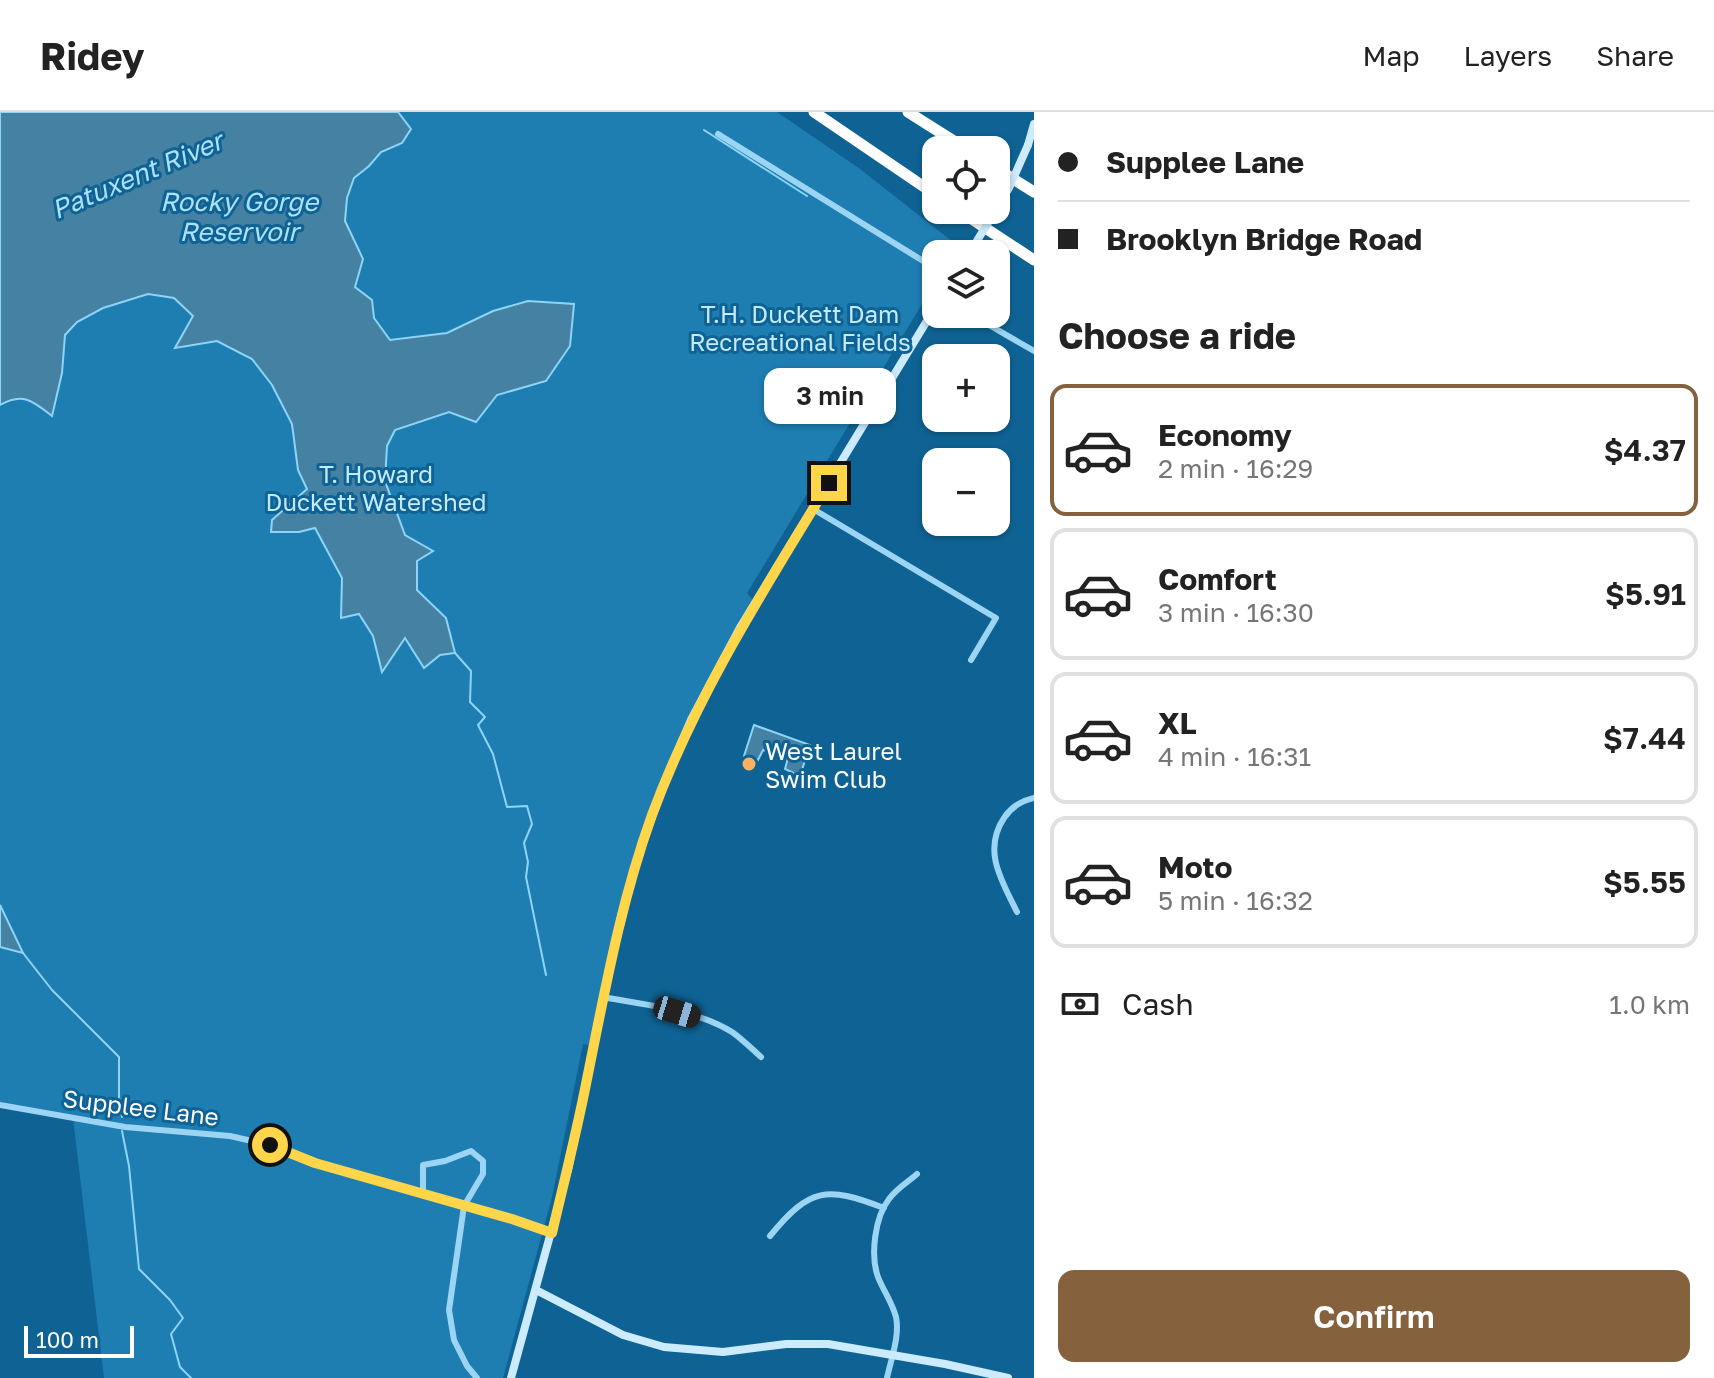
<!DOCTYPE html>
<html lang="en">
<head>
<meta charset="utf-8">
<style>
	:root { --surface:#fff; --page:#f6f6f6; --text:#222; --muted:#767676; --line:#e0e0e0; --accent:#85623d }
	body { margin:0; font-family:"Golos Text",sans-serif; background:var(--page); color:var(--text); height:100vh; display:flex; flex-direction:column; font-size:30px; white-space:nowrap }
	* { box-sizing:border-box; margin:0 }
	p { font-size:26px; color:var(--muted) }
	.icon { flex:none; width:44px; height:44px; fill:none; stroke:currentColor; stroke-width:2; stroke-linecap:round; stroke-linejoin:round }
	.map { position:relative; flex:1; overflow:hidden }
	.panel { display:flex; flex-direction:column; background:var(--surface); width:680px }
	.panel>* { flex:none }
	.guide { display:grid; align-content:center; height:176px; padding:0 24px; background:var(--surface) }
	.tools { position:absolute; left:922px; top:24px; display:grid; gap:16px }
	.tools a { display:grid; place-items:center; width:88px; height:88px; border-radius:16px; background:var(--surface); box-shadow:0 2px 6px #0004; font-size:40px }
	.scale { position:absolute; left:24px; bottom:20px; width:110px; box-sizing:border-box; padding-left:8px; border:4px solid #fff; border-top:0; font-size:22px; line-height:28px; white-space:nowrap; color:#fff; -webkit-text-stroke:6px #0f6394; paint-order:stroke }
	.end { position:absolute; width:36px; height:36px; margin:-18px; border:10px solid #ffd54a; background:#111; box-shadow:0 0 0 4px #111 }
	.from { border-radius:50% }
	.bubble { position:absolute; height:56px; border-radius:16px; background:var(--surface); box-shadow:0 2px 6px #0004; font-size:26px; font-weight:600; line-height:56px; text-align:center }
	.car { position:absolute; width:24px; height:48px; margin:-24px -12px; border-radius:10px; box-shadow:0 0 6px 2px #0007; background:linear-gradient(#222 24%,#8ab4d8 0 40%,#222 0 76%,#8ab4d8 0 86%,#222 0) }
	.guide b { display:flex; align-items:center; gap:28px; height:76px; font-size:30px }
	.guide b+b { border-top:2px solid var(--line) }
	.guide i { width:20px; height:20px; background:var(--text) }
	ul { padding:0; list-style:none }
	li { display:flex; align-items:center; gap:24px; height:132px; margin:0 16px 12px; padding:0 8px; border:4px solid var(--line); border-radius:16px }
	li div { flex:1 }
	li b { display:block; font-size:30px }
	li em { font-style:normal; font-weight:600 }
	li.active { border-color:var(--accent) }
	li>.icon { width:72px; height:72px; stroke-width:1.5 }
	h2 { padding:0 24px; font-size:36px; line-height:96px }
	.pay { display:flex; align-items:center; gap:20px; height:88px; padding:0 24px; font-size:30px }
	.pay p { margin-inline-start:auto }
	.primary-button { display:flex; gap:16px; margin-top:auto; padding:16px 24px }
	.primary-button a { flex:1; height:92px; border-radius:16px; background:var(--accent); color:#fff; font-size:32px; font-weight:600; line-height:92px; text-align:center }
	header { display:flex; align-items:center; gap:48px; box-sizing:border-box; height:112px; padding:0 40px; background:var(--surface); border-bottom:2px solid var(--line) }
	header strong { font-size:38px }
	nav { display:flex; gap:44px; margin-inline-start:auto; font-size:28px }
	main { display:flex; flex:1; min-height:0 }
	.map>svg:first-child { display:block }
	.green { fill:#1e7eb2 }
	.water { fill:#4481a3; stroke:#8dd4f8; stroke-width:2 }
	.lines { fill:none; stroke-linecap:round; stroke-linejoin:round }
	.stream { stroke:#8dd4f8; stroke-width:2 }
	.street { stroke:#9cd5f4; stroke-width:6 }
	.secondary { stroke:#ccebfd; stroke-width:8 }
	.highway { stroke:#fff; stroke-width:11 }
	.secondary-bridge { stroke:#ccebfd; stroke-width:8 }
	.route { stroke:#ffd54a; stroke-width:10 }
	.poi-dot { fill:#ffb15f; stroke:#0f6394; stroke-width:3 }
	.labels { text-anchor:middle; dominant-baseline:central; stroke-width:6; stroke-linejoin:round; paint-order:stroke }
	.park-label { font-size:24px; fill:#c4eafe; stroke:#0f6394 }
	.poi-label { font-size:24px; fill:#fff; stroke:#0f6394; text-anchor:start }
	.street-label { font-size:24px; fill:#fff; stroke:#0f6394 }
	.water-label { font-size:26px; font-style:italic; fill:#ace0fb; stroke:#0f6394 }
</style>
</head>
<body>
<header>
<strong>Ridey</strong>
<nav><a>Map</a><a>Layers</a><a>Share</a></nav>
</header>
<main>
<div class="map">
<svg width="1034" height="1266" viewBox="0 0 1034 1266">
	<rect width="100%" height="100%" fill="#0f6394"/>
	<path class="green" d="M 0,0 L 777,0 L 860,57 L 958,134 L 954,142 L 936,142 L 936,169 L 747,481 L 755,491 L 706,580 L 641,736 L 594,934 L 583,932 L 552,1085 L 503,1266 L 104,1266 L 73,1006 L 0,993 Z"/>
	<path class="water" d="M 0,0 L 398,0 L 411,17 L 402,31 L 381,40 L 369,54 L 354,66 L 347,86 L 345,109 L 363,147 L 355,175 L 372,188 L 374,206 L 390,228 L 447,221 L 493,199 L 528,189 L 574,192 L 570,234 L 546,269 L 497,283 L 476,310 L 449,300 L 395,318 L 387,334 L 385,369 L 405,423 L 433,439 L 417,449 L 417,478 L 446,506 L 455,541 L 440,543 L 424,556 L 405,526 L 382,560 L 373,524 L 359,502 L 341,506 L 342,466 L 315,416 L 299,420 L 271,420 L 272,408 L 307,377 L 298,358 L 292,312 L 272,273 L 252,247 L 217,229 L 175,236 L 193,204 L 174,186 L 148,182 L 103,196 L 77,210 L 65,223 L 62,261 L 52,304 C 33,289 23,280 0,293 Z
		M 754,613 L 810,633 L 800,664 L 785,657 L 788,646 L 763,638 L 758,648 L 744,644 Z
		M 0,793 L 23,841 L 0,835 Z"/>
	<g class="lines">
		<path class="stream" d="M 704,18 L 807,84
			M 455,541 L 471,559 L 470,590 L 485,605 L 478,613 L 493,642 L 507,695 L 527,694 L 532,712 L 524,731 L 528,750 L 526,765 L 546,863
			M 23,841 L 52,878 L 119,945 L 119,985 L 122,1005
			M 122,1019 L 129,1054 L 139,1157 L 170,1188 L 183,1206 L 171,1222 L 180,1255 L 191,1266"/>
		<path class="street" d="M 718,22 L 936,157
			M 970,202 L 1034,239
			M 813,397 L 996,506 L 971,548
			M 1017,800 C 1002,769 982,739 1004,706 C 1011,695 1021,689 1034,686
			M 603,885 C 644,893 695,897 732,920 C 742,927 752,937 761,945
			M 0,993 L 125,1015 L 230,1024 L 270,1033 L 315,1051 L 512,1107 L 552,1121
			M 423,1082 L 423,1053 L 445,1049 L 471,1039 L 483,1049 L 483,1062 L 464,1094 L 449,1198 L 454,1228 L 467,1254 L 477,1266
			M 770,1124 C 810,1075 827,1074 884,1096
			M 887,1266 C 891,1247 900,1224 896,1205 C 892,1190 883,1178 878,1165 C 870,1143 875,1105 889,1087 C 896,1077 908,1070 917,1062"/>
		<path class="secondary" d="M 1028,33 L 1034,12
			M 536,1178 L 623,1223 L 664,1235 L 723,1240 L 786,1232 L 828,1232 L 945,1252 L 1008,1266
			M 511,1266 L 568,1058 L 621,804 L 641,736 L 666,666 L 691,608 L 741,514 L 936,194"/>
		<path class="highway" d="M 814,0 L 936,83
			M 908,0 L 968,38
			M 996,56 L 1034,80
			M 958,98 L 1034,148"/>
		<path class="secondary-bridge" d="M 969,142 L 1009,76 L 1028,33"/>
	</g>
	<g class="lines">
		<path class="route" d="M 270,1033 L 315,1051 L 512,1107 L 552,1121 C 564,1070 577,1019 587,967 C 605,878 621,789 652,703 C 696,584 763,479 829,371"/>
	</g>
	<circle class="poi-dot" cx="749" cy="652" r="8"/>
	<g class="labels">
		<g class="park-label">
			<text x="800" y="201">T.H. Duckett Dam<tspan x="800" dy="28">Recreational Fields</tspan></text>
			<text x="376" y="361">T. Howard<tspan x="376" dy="28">Duckett Watershed</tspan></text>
		</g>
		<g class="poi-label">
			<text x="765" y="638">West Laurel<tspan x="765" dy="28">Swim Club</tspan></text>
		</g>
		<g class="street-label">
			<text transform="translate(141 995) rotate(7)">Supplee Lane</text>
		</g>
		<g class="water-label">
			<text transform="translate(137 63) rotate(-23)">Patuxent River</text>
			<text x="239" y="89">Rocky Gorge<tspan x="239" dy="30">Reservoir</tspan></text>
		</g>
	</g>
</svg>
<div class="tools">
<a><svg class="icon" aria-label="locate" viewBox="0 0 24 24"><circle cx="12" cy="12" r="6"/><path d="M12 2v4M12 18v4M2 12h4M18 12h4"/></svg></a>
<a><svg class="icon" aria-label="layers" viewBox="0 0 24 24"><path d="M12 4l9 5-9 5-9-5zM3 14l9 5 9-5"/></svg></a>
<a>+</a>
<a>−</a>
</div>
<div class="scale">100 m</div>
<i class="end from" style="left:270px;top:1033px"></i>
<i class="end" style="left:829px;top:371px"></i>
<div class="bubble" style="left:764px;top:256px;width:132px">3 min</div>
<i class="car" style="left:677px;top:900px;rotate:107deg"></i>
</div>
<section class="panel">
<div class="guide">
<b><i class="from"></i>Supplee Lane</b>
<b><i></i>Brooklyn Bridge Road</b>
</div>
<h2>Choose a ride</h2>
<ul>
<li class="active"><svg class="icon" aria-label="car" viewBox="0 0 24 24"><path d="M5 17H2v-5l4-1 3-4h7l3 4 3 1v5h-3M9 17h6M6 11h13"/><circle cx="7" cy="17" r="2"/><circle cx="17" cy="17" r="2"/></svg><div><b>Economy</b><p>2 min · 16:29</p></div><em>$4.37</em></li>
<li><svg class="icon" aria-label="car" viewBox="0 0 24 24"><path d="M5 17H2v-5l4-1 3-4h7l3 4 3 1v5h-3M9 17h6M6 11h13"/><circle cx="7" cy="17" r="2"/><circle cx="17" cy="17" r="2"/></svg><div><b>Comfort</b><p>3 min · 16:30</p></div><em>$5.91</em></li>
<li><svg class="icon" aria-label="car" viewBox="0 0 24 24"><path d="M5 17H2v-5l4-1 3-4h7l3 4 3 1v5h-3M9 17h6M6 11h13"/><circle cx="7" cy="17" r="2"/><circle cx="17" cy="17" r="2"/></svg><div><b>XL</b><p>4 min · 16:31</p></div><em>$7.44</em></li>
<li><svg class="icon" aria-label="car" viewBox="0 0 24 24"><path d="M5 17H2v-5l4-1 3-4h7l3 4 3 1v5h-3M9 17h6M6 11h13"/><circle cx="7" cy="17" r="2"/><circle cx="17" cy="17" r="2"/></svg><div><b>Moto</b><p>5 min · 16:32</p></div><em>$5.55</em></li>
</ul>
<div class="pay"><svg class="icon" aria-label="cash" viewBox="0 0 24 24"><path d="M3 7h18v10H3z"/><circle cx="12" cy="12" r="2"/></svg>Cash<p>1.0 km</p></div>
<div class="primary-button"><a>Confirm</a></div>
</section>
</main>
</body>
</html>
